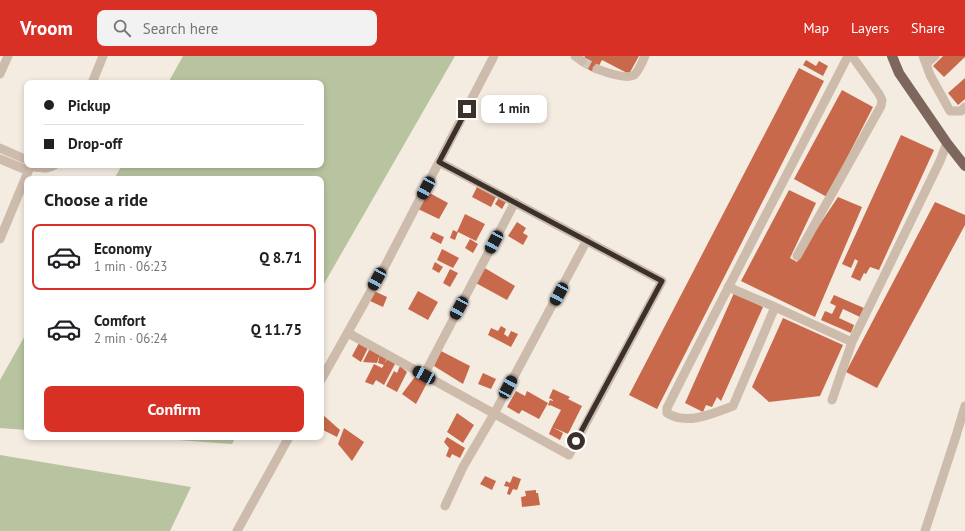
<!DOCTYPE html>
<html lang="en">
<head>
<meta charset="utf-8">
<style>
	:root { --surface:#fff; --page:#f2f2f2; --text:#202124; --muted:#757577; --line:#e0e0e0; --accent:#d93025 }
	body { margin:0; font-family:"PT Sans",sans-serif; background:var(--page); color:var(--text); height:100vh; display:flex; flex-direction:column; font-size:15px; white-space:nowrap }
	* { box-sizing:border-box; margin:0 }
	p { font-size:13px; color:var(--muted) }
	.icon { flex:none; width:22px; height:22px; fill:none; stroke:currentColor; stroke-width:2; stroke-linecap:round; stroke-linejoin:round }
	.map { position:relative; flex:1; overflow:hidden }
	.side { position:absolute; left:24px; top:120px; width:300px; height:264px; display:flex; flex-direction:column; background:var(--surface); border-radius:8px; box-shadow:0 2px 6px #0003 }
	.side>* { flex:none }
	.banner { position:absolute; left:24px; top:24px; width:300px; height:88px; border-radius:8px; box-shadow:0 2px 6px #0003; display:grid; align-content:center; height:88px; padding:0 20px; background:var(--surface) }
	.end { position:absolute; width:18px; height:18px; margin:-9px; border:5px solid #3b302b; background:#fff; box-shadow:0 0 0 2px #fff }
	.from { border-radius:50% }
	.bubble { position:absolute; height:28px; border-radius:8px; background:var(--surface); box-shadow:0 2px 6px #0003; font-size:13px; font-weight:800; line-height:28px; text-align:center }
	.car { position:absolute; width:12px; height:24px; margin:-12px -6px; border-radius:5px; box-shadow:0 0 3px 1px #0007; background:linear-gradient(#222 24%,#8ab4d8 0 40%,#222 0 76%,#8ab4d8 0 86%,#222 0) }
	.banner b { display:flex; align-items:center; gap:14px; height:38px; font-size:15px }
	.banner b+b { border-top:1px solid var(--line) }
	.banner i { width:10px; height:10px; background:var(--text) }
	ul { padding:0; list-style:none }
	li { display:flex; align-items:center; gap:12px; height:66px; margin:0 8px 6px; padding:0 12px; border:2px solid transparent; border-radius:8px }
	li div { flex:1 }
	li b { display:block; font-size:15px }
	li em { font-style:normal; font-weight:800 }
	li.selected { border-color:var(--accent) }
	li>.icon { width:36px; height:36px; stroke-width:1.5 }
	h2 { padding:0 20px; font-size:18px; line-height:48px }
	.action { display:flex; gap:8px; margin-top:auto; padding:8px 20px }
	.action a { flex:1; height:46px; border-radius:8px; background:var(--accent); color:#fff; font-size:16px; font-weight:800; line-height:46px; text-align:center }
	header { display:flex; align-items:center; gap:24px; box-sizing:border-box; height:56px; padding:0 20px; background:var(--accent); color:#fff }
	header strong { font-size:19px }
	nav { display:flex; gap:22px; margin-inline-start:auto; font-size:14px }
	.search { width:280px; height:36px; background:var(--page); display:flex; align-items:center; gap:10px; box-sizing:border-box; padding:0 14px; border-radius:8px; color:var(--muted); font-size:15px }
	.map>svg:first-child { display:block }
	.green { fill:#b8c4a0 }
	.building { fill:#c8694b }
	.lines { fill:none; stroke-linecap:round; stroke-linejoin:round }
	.minor-tunnel { stroke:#cfc6bd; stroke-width:9; stroke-dasharray:9 4.5; stroke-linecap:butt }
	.minor { stroke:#cdbbac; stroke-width:9 }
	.major { stroke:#7d675c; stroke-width:10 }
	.route { stroke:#3b302b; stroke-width:5 }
</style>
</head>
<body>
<header>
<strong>Vroom</strong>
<div class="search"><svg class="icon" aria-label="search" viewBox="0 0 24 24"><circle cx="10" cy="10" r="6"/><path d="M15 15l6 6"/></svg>Search here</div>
<nav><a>Map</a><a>Layers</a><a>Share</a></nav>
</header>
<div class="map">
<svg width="965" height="475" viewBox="0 0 965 475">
	<rect width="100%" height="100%" fill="#f4ebe1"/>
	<path class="green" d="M 183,0 L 455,0 L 321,233 L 321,123 L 114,123 L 122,109 L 321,109 L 321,27 L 168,27 Z
		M 27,276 L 27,374 L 0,372 L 0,324 Z
		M 136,381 L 236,381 L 232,388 Z
		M 0,399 L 191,431 L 170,475 L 0,475 Z"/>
	<path class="building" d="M 585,0 L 639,0 L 629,18 L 602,4 L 595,17 L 580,9 Z
		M 943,0 L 965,0 L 965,1 L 944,21 L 933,10 Z
		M 806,4 L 816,10 L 819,5 L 828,10 L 823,20 L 803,9 Z
		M 799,12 L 824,25 L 657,353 L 629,339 Z
		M 965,22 L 965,43 L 958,49 L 948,37 Z
		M 842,34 L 873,51 L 827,141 L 794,123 Z
		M 901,79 L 934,94 L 879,214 L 870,211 L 866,218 L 864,217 L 860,225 L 851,221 L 858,205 L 855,203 L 851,212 L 842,208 Z
		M 478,129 L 497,139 L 491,151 L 472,141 Z
		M 789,134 L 816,147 L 790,202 L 797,206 L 816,174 L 838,141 L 862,151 L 815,261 L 741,225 Z
		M 426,135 L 448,147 L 439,163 L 418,153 Z
		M 500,140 L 507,144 L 502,153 L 495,148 Z
		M 935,146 L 965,159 L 965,169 L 877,332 L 846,316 Z
		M 465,158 L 485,168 L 476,185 L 458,176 L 455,184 L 450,182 L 453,174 L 457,176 Z
		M 517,166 L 526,172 L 523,177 L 528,180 L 523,189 L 508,180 Z
		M 433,176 L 444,181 L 441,188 L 430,182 Z
		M 470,183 L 478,188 L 473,197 L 465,192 Z
		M 442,193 L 459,202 L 453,212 L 437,204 Z
		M 435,206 L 443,211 L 439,217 L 432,213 Z
		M 483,211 L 515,230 L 507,244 L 474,226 Z
		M 450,213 L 458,217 L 450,231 L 443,227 Z
		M 374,235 L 387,241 L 383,251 L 370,245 Z
		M 418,235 L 438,246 L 428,264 L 408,253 Z
		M 734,237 L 763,251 L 721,345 L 717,341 L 712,351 L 706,349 L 703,356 L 685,347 Z
		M 834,239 L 864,252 L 860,261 L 843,253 L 839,262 L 854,269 L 851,277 L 821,264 L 825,255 L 832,258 L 836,250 L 830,247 Z
		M 783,262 L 843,289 L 820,340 L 769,346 L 752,331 Z
		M 501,270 L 506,273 L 504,278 L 508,281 L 511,275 L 518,278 L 511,291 L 488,279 L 491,272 L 498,275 Z
		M 359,287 L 368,292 L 361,306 L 352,300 Z
		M 370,292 L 380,298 L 377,307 L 363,306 Z
		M 441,295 L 470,310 L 463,328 L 434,310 Z
		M 380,298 L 387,302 L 384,309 L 378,307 Z
		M 388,302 L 396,306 L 384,329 L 376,324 L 373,329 L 365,326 L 374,308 L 382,312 Z
		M 400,310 L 407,316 L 397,336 L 386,330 L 394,315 L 397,317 Z
		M 483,317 L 496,323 L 491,333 L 478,328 Z
		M 417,318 L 428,325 L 416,348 L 402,338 Z
		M 553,333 L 570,341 L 568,343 L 582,350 L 568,378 L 552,371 L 561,354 L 550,349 L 550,350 L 548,349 L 550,344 L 553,345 L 553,344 L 549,342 Z
		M 516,335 L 525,340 L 527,335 L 548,347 L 539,363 L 522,354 L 519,358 L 507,351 Z
		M 457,357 L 474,369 L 463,387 L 447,376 Z
		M 322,358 L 340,374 L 337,381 L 321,373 Z
		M 552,371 L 563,377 L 560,384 L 549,378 Z
		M 344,372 L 364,386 L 352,405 L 338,388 Z
		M 447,381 L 465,392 L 460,402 L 452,398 L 450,402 L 446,400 L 449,392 L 444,386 Z
		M 485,420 L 496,425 L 492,434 L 480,428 Z
		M 513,420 L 521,423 L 517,434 L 513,433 L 510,439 L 507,438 L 509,431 L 504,430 L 506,425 L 510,427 Z
		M 536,434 L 536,437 L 538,437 L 540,449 L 522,451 L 521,441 L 526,440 L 525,435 Z"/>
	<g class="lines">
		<path class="minor-tunnel" d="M 582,5 L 597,13"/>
		<path class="minor" d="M 575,0 L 582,5
			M 923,0 L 926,8 L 935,0
			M 926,8 L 930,19 L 950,55 L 961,55 L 965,51
			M 597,13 C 605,16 626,24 634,19 C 639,15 642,6 645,0
			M 0,18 L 8,0
			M 92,27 L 103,0
			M 0,92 L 27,104
			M 0,103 L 24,113 C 26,112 29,111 31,111 C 41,110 45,115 55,109
			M 0,183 L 30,111 L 30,109
			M 797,200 L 881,50 L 882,44 L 879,38 L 852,0
			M 728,231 L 775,251 L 852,286
			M 775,251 L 733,350 C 714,357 687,370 667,357 L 667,352 C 726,234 788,117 848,0
			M 348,277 L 569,399 L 662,225 L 439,106
			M 424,319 L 515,146
			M 321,324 L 385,210 L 494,0
			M 832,344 L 852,286 L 940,105 L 947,87
			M 445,450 L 463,411 L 494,358 L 587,184
			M 237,475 L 289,381
			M 925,475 L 956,380 L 965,350"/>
		<path class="major" d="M 892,0 L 899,17 L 947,87 L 965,110"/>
	</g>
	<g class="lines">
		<path class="route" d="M 467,53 L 439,106 L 662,225 L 576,385"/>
	</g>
</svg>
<i class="end from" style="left:576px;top:385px"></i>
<i class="end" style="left:467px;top:53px"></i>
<div class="bubble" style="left:481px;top:39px;width:66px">1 min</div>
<i class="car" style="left:426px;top:132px;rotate:208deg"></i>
<i class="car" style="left:494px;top:186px;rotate:208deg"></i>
<i class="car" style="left:377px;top:223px;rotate:209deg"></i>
<i class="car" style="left:559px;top:238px;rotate:208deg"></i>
<i class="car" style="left:459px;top:252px;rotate:208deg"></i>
<i class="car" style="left:424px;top:319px;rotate:299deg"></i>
<i class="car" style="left:508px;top:331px;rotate:28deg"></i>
<div class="banner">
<b><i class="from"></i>Pickup</b>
<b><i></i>Drop-off</b>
</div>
<section class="side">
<h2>Choose a ride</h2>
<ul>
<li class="selected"><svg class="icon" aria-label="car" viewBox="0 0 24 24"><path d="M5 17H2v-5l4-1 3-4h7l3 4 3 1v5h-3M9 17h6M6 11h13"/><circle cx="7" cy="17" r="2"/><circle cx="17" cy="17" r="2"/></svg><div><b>Economy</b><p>1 min · 06:23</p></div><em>Q 8.71</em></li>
<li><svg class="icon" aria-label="car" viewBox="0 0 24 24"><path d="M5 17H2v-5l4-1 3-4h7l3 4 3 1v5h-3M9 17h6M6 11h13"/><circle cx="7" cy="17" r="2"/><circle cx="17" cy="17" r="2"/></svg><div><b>Comfort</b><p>2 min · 06:24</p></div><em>Q 11.75</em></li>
</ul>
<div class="action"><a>Confirm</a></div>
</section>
</div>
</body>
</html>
